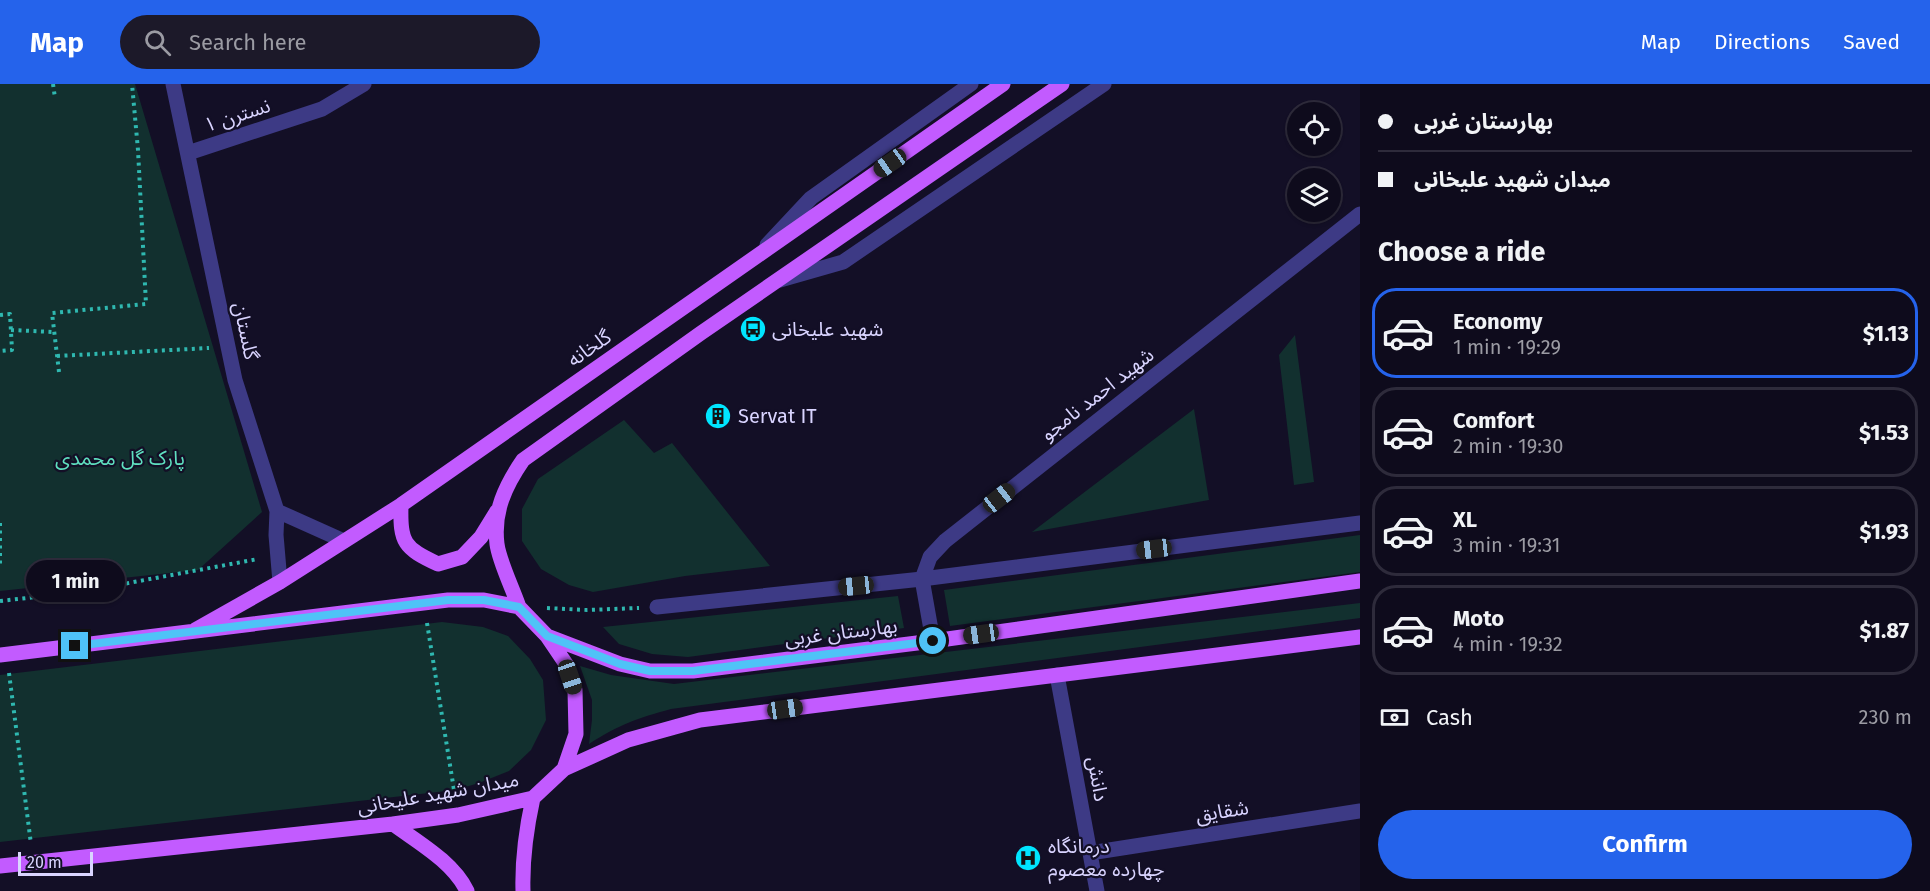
<!DOCTYPE html>
<html lang="en">
<head>
<meta charset="utf-8">
<style>
	:root { --surface:#0e0b1c; --page:#1c1929; --text:#f1f3f6; --muted:#9b9ba3; --line:#2e2b3b; --accent:#2563eb }
	body { margin:0; font-family:"Fira Sans","Noto Sans Arabic",sans-serif; background:var(--page); color:var(--text); height:100vh; display:flex; flex-direction:column; font-size:22px; white-space:nowrap }
	* { box-sizing:border-box; margin:0 }
	p { font-size:20px; color:var(--muted) }
	.icon { flex:none; width:33px; height:33px; fill:none; stroke:currentColor; stroke-width:2; stroke-linecap:round; stroke-linejoin:round }
	.map { position:relative; flex:1; overflow:hidden }
	.details { display:flex; flex-direction:column; background:var(--surface); width:570px }
	.details>* { flex:none }
	.hud { display:grid; align-content:center; height:132px; padding:0 18px; background:var(--surface) }
	.fabs { position:absolute; left:1287px; top:18px; display:grid; gap:12px }
	.fabs a { display:grid; place-items:center; width:54px; height:54px; border-radius:50%; background:var(--surface); box-shadow:0 2px 4px #0004,0 0 0 2px var(--line); font-size:30px }
	.scale { position:absolute; left:18px; bottom:15px; width:75px; box-sizing:border-box; padding-left:6px; border:3px solid #d9d4ff; border-top:0; font-size:16px; line-height:21px; white-space:nowrap; color:#d9d4ff; -webkit-text-stroke:4px #130f26; paint-order:stroke }
	.end { position:absolute; width:27px; height:27px; margin:-14px; border:8px solid #4fc3f7; background:#111; box-shadow:0 0 0 3px #111 }
	.from { border-radius:50% }
	.bubble { position:absolute; height:42px; border-radius:21px; background:var(--surface); box-shadow:0 2px 4px #0004,0 0 0 2px var(--line); font-size:20px; font-weight:700; line-height:42px; text-align:center }
	.car { position:absolute; width:18px; height:36px; margin:-18px -9px; border-radius:8px; box-shadow:0 0 4px 2px #0007; background:linear-gradient(#222 24%,#8ab4d8 0 40%,#222 0 76%,#8ab4d8 0 86%,#222 0) }
	.hud b { display:flex; align-items:center; gap:21px; height:57px; font-size:22px }
	.hud b+b { border-top:2px solid var(--line) }
	.hud i { width:15px; height:15px; background:var(--text) }
	ul { padding:0; list-style:none }
	li { display:flex; align-items:center; gap:18px; height:90px; margin:0 12px 9px; padding:0 6px; border:3px solid var(--line); border-radius:24px }
	li div { flex:1 }
	li b { display:block; font-size:22px }
	li em { font-style:normal; font-weight:700 }
	li.selected { border-color:var(--accent) }
	li>.icon { width:54px; height:54px; stroke-width:1.5 }
	h2 { padding:0 18px; font-size:27px; line-height:72px }
	.pay { display:flex; align-items:center; gap:15px; height:66px; padding:0 18px; font-size:22px }
	.pay p { margin-inline-start:auto }
	.cta { display:flex; gap:12px; margin-top:auto; padding:12px 18px }
	.cta a { flex:1; height:69px; border-radius:36px; background:var(--accent); color:#fff; font-size:24px; font-weight:700; line-height:69px; text-align:center }
	header { display:flex; align-items:center; gap:36px; box-sizing:border-box; height:84px; padding:0 30px; background:var(--accent); color:#fff }
	header strong { font-size:28px }
	nav { display:flex; gap:33px; margin-inline-start:auto; font-size:21px }
	.search { width:420px; height:54px; background:var(--page); display:flex; align-items:center; gap:15px; box-sizing:border-box; padding:0 21px; border-radius:33px; color:var(--muted); font-size:22px }
	main { display:flex; flex:1; min-height:0 }
	.map>svg:first-child { display:block }
	.green { fill:#12302f }
	.lines { fill:none; stroke-linecap:round; stroke-linejoin:round }
	.path { stroke:#2fb8b0; stroke-width:4; stroke-dasharray:3 4.5; stroke-linecap:butt }
	.minor { stroke:#3d3a85; stroke-width:15 }
	.major { stroke:#c25bff; stroke-width:15 }
	.route { stroke:#4fc3f7; stroke-width:8 }
	.labels { text-anchor:middle; dominant-baseline:central; stroke-width:4.5; stroke-linejoin:round; paint-order:stroke }
	.street-label { font-size:20px; fill:#d9d4ff; stroke:#130f26 }
	.poi-label { font-size:20px; fill:#d9d4ff; stroke:#130f26; text-anchor:start }
	.park-label { font-size:20px; fill:#5fe0c0; stroke:#130f26 }
</style>
</head>
<body>
<header>
<strong>Map</strong>
<div class="search"><svg class="icon" aria-label="search" viewBox="0 0 24 24"><circle cx="10" cy="10" r="6"/><path d="M15 15l6 6"/></svg>Search here</div>
<nav><a>Map</a><a>Directions</a><a>Saved</a></nav>
</header>
<main>
<div class="map">
<svg width="1360" height="807" viewBox="0 0 1360 807">
	<rect width="100%" height="100%" fill="#130f26"/>
	<path class="green" d="M 0,0 L 135,0 L 262,428 L 198,486 L 0,507 Z
		M 1295,251 L 1314,398 L 1294,401 L 1279,271 Z
		M 1194,325 L 1209,416 L 1032,448 Z
		M 624,336 L 654,369 L 672,359 L 770,482 L 685,492 L 593,508 L 569,501 L 541,485 L 522,457 L 522,425 L 538,395 Z
		M 1360,451 L 1360,488 L 950,542 L 944,506 Z
		M 898,512 L 904,544 L 688,573 L 652,570 L 619,560 L 603,543 Z
		M 1360,519 L 1360,534 L 671,625 C 638,634 618,641 589,660 L 592,636 L 592,616 L 580,582 L 611,591 L 674,600 Z
		M 442,538 L 483,543 L 508,552 L 530,575 L 543,596 L 546,636 L 531,666 L 509,687 L 479,699 L 455,706 L 0,758 L 0,591 Z"/>
	<g class="lines">
		<path class="path" d="M 53,0 L 55,14
			M 0,231 L 10,230 L 12,266 L 0,267
			M 11,246 L 54,248
			M 57,272 L 209,264
			M 59,288 L 52,229 L 146,220 L 138,66 L 132,0
			M 0,439 L 0,484
			M 0,517 L 80,508 L 258,475
			M 547,524 L 587,526 L 639,524
			M 427,539 L 455,712
			M 9,589 L 31,760"/>
		<path class="minor" d="M 173,0 L 235,296 L 277,427 L 276,451 L 280,498
			M 188,69 L 322,25 L 364,0
			M 767,161 L 811,114 L 971,0
			M 780,196 L 843,178 L 1104,0
			M 277,427 L 344,457
			M 657,523 L 922,495 L 1360,439
			M 933,557 L 922,495 L 930,473 L 945,457 L 1360,130
			M 1057,591 L 1097,807
			M 1090,769 L 1360,727"/>
		<path class="major" d="M 401,421 C 400,459 404,464 438,480 L 462,473 L 481,453 L 497,427
			M 519,523 C 513,505 499,477 497,460 C 493,428 505,402 523,376 L 701,249 L 1062,0
			M 195,546 L 280,498 L 401,421 L 1003,0
			M 547,552 L 620,580 L 650,587 L 693,587 L 933,557 L 1360,497
			M 0,571 L 448,516 L 484,516 L 519,523 L 547,552 L 566,580 L 575,606 L 576,650 L 564,685 L 533,714 L 458,731 L 393,740 L 0,782
			M 564,685 L 628,656 L 700,636 L 1360,553
			M 393,740 C 419,759 453,778 467,807
			M 523,807 C 522,775 526,746 533,714"/>
	</g>
	<g class="lines">
		<path class="route" d="M 75,562 L 448,516 L 484,516 L 519,523 L 547,552 L 620,580 L 650,587 L 693,587 L 933,557"/>
	</g>
	<defs>
		<g id="bus-disc" transform="scale(1.35)"><circle r="9.5" fill="#00e5ff" stroke="#130f26"/><path d="M-5-6H5V4H4V6H2V4H-2V6H-4V4H-5ZM-3.5-4V0h7V-4ZM-3.5 1.2v1.5H-2V1.2ZM2 1.2v1.5H3.5V1.2Z" fill="#111"/></g>
		<g id="building-disc" transform="scale(1.35)"><circle r="9.5" fill="#00e5ff" stroke="#130f26"/><path d="M-4-6H4V6H1V3H-1V6H-4ZM-2.5-4.3h1.7v1.8h-1.7ZM.8-4.3h1.7v1.8H.8ZM-2.5-1h1.7V.8h-1.7ZM.8-1h1.7V.8H.8Z" fill="#111"/></g>
		<g id="hospital-disc" transform="scale(1.35)"><circle r="9.5" fill="#00e5ff" stroke="#130f26"/><path d="M-5-5h3v3.5h4V-5h3V5h-3V1.5h-4V5h-3Z" fill="#111"/></g>
	</defs>
	<g fill-rule="evenodd">
		<use href="#bus-disc" x="753" y="245"/>
		<use href="#building-disc" x="718" y="332"/>
		<use href="#hospital-disc" x="1028" y="774"/>
	</g>
	<g class="labels">
		<g class="street-label">
			<text transform="translate(237 31) rotate(-18)">نسترن ۱</text>
			<text transform="translate(246 247) rotate(78)">گلستان</text>
			<text transform="translate(589 264) rotate(-35)">گلخانه</text>
			<text transform="translate(1097 310) rotate(-38)">شهید احمد نامجو</text>
			<text transform="translate(841 548) rotate(-7)">بهارستان غربی</text>
			<text transform="translate(1098 695) rotate(80)">دانش</text>
			<text transform="translate(438 709) rotate(-10)">میدان شهید علیخانی</text>
			<text transform="translate(1222 727) rotate(-9)">شقایق</text>
		</g>
		<g class="poi-label">
			<text x="772" y="245">شهید علیخانی</text>
			<text x="738" y="332">Servat IT</text>
			<text x="1048" y="762">درمانگاه<tspan x="1048" dy="23">چهارده معصوم</tspan></text>
		</g>
		<g class="park-label">
			<text x="120" y="374">پارک گل محمدی</text>
		</g>
	</g>
</svg>
<div class="fabs">
<a><svg class="icon" aria-label="locate" viewBox="0 0 24 24"><circle cx="12" cy="12" r="6"/><path d="M12 2v4M12 18v4M2 12h4M18 12h4"/></svg></a>
<a><svg class="icon" aria-label="layers" viewBox="0 0 24 24"><path d="M12 4l9 5-9 5-9-5zM3 14l9 5 9-5"/></svg></a>
</div>
<div class="scale">20 m</div>
<i class="end from" style="left:933px;top:557px"></i>
<i class="end" style="left:75px;top:562px"></i>
<div class="bubble" style="left:26px;top:476px;width:99px">1 min</div>
<i class="car" style="left:890px;top:79px;rotate:235deg"></i>
<i class="car" style="left:999px;top:414px;rotate:52deg"></i>
<i class="car" style="left:1154px;top:465px;rotate:263deg"></i>
<i class="car" style="left:856px;top:502px;rotate:264deg"></i>
<i class="car" style="left:981px;top:550px;rotate:262deg"></i>
<i class="car" style="left:570px;top:593px;rotate:161deg"></i>
<i class="car" style="left:785px;top:625px;rotate:82deg"></i>
</div>
<section class="details">
<div class="hud">
<b><i class="from"></i>بهارستان غربی</b>
<b><i></i>میدان شهید علیخانی</b>
</div>
<h2>Choose a ride</h2>
<ul>
<li class="selected"><svg class="icon" aria-label="car" viewBox="0 0 24 24"><path d="M5 17H2v-5l4-1 3-4h7l3 4 3 1v5h-3M9 17h6M6 11h13"/><circle cx="7" cy="17" r="2"/><circle cx="17" cy="17" r="2"/></svg><div><b>Economy</b><p>1 min · 19:29</p></div><em>$1.13</em></li>
<li><svg class="icon" aria-label="car" viewBox="0 0 24 24"><path d="M5 17H2v-5l4-1 3-4h7l3 4 3 1v5h-3M9 17h6M6 11h13"/><circle cx="7" cy="17" r="2"/><circle cx="17" cy="17" r="2"/></svg><div><b>Comfort</b><p>2 min · 19:30</p></div><em>$1.53</em></li>
<li><svg class="icon" aria-label="car" viewBox="0 0 24 24"><path d="M5 17H2v-5l4-1 3-4h7l3 4 3 1v5h-3M9 17h6M6 11h13"/><circle cx="7" cy="17" r="2"/><circle cx="17" cy="17" r="2"/></svg><div><b>XL</b><p>3 min · 19:31</p></div><em>$1.93</em></li>
<li><svg class="icon" aria-label="car" viewBox="0 0 24 24"><path d="M5 17H2v-5l4-1 3-4h7l3 4 3 1v5h-3M9 17h6M6 11h13"/><circle cx="7" cy="17" r="2"/><circle cx="17" cy="17" r="2"/></svg><div><b>Moto</b><p>4 min · 19:32</p></div><em>$1.87</em></li>
</ul>
<div class="pay"><svg class="icon" aria-label="cash" viewBox="0 0 24 24"><path d="M3 7h18v10H3z"/><circle cx="12" cy="12" r="2"/></svg>Cash<p>230 m</p></div>
<div class="cta"><a>Confirm</a></div>
</section>
</main>
</body>
</html>
